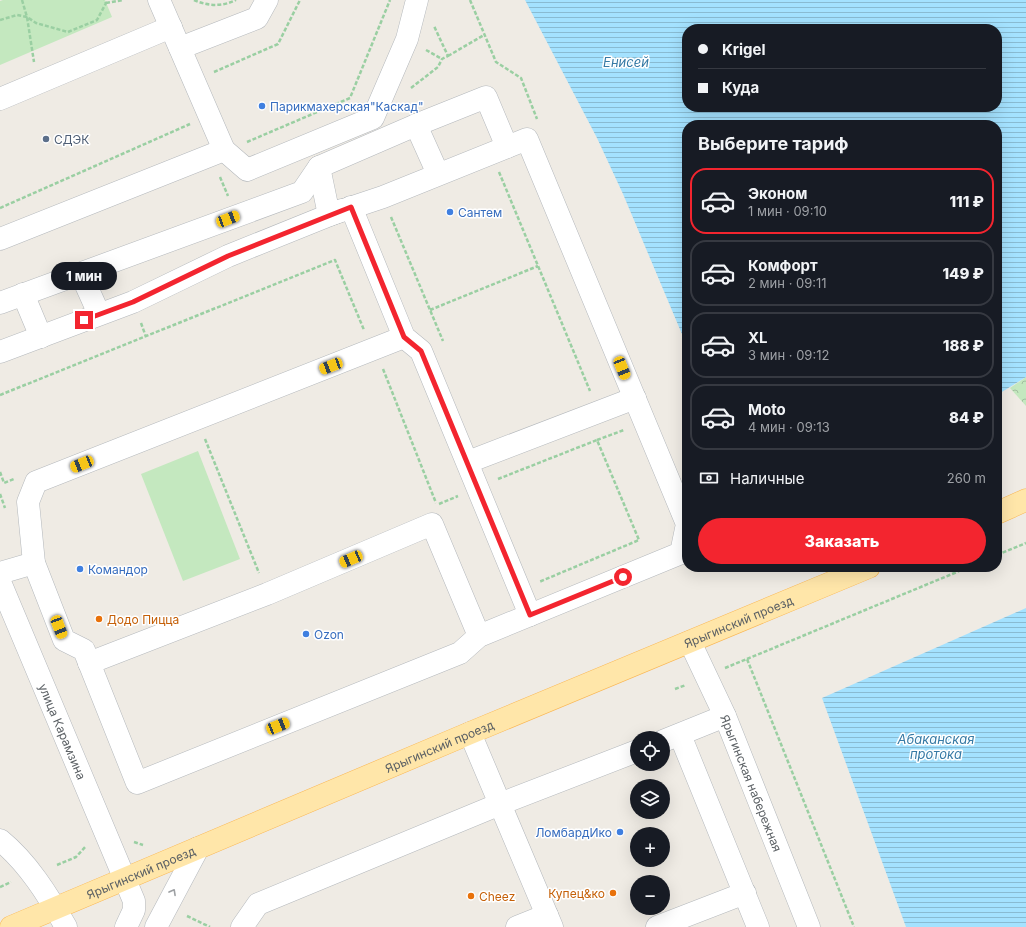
<!DOCTYPE html>
<html lang="ru">
<head>
<meta charset="utf-8">
<style>
	:root { --surface:#171b24; --page:#242831; --text:#f1f3f6; --muted:#9ea1a6; --line:#363941; --accent:#f3252f }
	body { margin:0; font-family:Inter,sans-serif; background:var(--page); color:var(--text); height:100vh; display:flex; flex-direction:column; font-size:15px; white-space:nowrap }
	* { box-sizing:border-box; margin:0 }
	p { font-size:13px; color:var(--muted) }
	.icon { flex:none; width:22px; height:22px; fill:none; stroke:currentColor; stroke-width:2; stroke-linecap:round; stroke-linejoin:round }
	.map { position:relative; flex:1; overflow:hidden }
	.panel { position:absolute; left:682px; top:120px; width:320px; height:452px; display:flex; flex-direction:column; background:var(--surface); border-radius:16px; box-shadow:0 4px 16px #0002 }
	.panel>* { flex:none }
	.guide { position:absolute; left:682px; top:24px; width:320px; height:88px; border-radius:16px; box-shadow:0 4px 16px #0002; display:grid; align-content:center; height:88px; padding:0 16px; background:var(--surface) }
	.fabs { position:absolute; left:630px; top:731px; display:grid; gap:8px }
	.fabs a { display:grid; place-items:center; width:40px; height:40px; border-radius:50%; background:var(--surface); box-shadow:0 4px 16px #0002; font-size:20px }
	.end { position:absolute; width:18px; height:18px; margin:-9px; border:5px solid #f3252f; background:#fff; box-shadow:0 0 0 2px #fff }
	.from { border-radius:50% }
	.bubble { position:absolute; height:28px; border-radius:14px; background:var(--surface); box-shadow:0 4px 16px #0002; font-size:13px; font-weight:800; line-height:28px; text-align:center }
	.car { position:absolute; width:12px; height:24px; margin:-12px -6px; border-radius:5px; box-shadow:0 0 3px 1px #0007; background:linear-gradient(#f5c518 24%,#345 0 40%,#f5c518 0 76%,#345 0 86%,#f5c518 0) }
	.guide b { display:flex; align-items:center; gap:14px; height:38px; font-size:15px }
	.guide b+b { border-top:1px solid var(--line) }
	.guide i { width:10px; height:10px; background:var(--text) }
	ul { padding:0; list-style:none }
	li { display:flex; align-items:center; gap:12px; height:66px; margin:0 8px 6px; padding:0 8px; border:2px solid var(--line); border-radius:16px }
	li div { flex:1 }
	li b { display:block; font-size:15px }
	li em { font-style:normal; font-weight:800 }
	li.current { border-color:var(--accent) }
	li>.icon { width:36px; height:36px; stroke-width:1.5 }
	h2 { padding:0 16px; font-size:18px; line-height:48px }
	.pay { display:flex; align-items:center; gap:10px; height:44px; padding:0 16px; font-size:15px }
	.pay p { margin-inline-start:auto }
	.button { display:flex; gap:8px; margin-top:auto; padding:8px 16px }
	.button a { flex:1; height:46px; border-radius:24px; background:var(--accent); color:#fff; font-size:16px; font-weight:800; line-height:46px; text-align:center }
	.map>svg:first-child { display:block }
	.forest { fill:url(#forest-crowns) }
	.park { fill:#c4e8bf }
	.water { fill:url(#water-rules); fill-rule:evenodd }
	.lines { fill:none; stroke-linecap:round; stroke-linejoin:round }
	.minor-casing { stroke:#b4b8bc; stroke-width:23 }
	.major-casing { stroke:#fab652; stroke-width:23 }
	.path { stroke:#9acfa2; stroke-width:2.5; stroke-dasharray:4 2; stroke-linecap:butt }
	.minor { stroke:#fff; stroke-width:22 }
	.major { stroke:#ffe6a9; stroke-width:22 }
	.oneway { stroke:#9da0a3 }
	.route { stroke:#f3252f; stroke-width:5 }
	.shop-dot { fill:#3f7fe0; stroke:#fff; stroke-width:1.5 }
	.service-dot { fill:#5c6f8a; stroke:#fff; stroke-width:1.5 }
	.food-dot { fill:#e8710a; stroke:#fff; stroke-width:1.5 }
	.labels { text-anchor:middle; dominant-baseline:central; stroke-width:3; stroke-linejoin:round; paint-order:stroke }
	.shop-label { font-size:12px; fill:#366cbe; stroke:#fff; text-anchor:start }
	.service-label { font-size:12px; fill:#4e5e75; stroke:#fff; text-anchor:start }
	.food-label { font-size:12px; fill:#c56008; stroke:#fff; text-anchor:start }
	.street-label { font-size:12px; fill:#5c6165; stroke:#fff }
	.water-label { font-size:13px; font-style:italic; fill:#367aa5; stroke:#fff }
</style>
</head>
<body>
<div class="map">
<svg width="1026" height="927" viewBox="0 0 1026 927">
	<defs>
		<pattern id="forest-crowns" width="20" height="18" patternUnits="userSpaceOnUse"><rect width="20" height="18" fill="#c4e8bf"/><path d="M2 6a3 3 0 1 1 6 0M12 15a3 3 0 1 1 6 0" fill="none" stroke="#a2bf9f"/></pattern>
		<pattern id="water-rules" width="6" height="5" patternUnits="userSpaceOnUse"><rect width="6" height="5" fill="#a4e2ff"/><path d="M0 2.5h6" fill="none" stroke="#89bbd2"/></pattern>
	</defs>
	<rect width="100%" height="100%" fill="#efebe4"/>
	<path class="forest" d="M 1026,377 L 1026,406 L 1010,388 Z"/>
	<path class="park" d="M 3,0 L 105,0 L 112,17 L 0,65 L 0,1 Z
		M 198,451 L 240,559 L 183,581 L 141,474 Z"/>
	<path class="water" d="M 525,0 L 1026,0 L 1026,377 L 997,395 L 997,125 L 687,125 L 687,346 L 623,194 L 597,138 ZM 687,29 L 997,29 L 997,107 L 687,107 Z
		M 1026,608 L 1026,927 L 906,927 L 822,698 Z"/>
	<g class="lines">
		<g class="minor-casing">
			<g id="minor">
				<path d="M 159,0 L 224,150"/>
				<path d="M 180,48 L 257,18 L 267,0"/>
				<path d="M 0,99 L 171,27"/>
				<path d="M 416,125 L 438,174"/>
				<path d="M 319,167 L 329,215 L 383,197 L 527,139 L 687,524 L 681,553 L 479,636 L 460,653 L 137,783 L 84,650 L 64,640 L 34,563 L 28,502 L 36,482 L 404,337"/>
				<path d="M 351,207 L 404,337 L 421,351 L 530,615"/>
				<path d="M 0,239 L 224,150 L 247,170 L 373,118 L 407,39 L 417,0"/>
				<path d="M 81,274 L 99,314"/>
				<path d="M 23,294 L 41,337"/>
				<path d="M 0,303 L 302,192 L 319,167 L 416,125 L 486,97 L 507,147"/>
				<path d="M 0,352 L 133,302 L 228,256 L 342,210"/>
				<path d="M 468,462 L 635,398"/>
				<path d="M 0,573 L 34,563"/>
				<path id="s1" d="M 0,582 L 134,901 L 134,910 L 126,927"/>
				<path id="s2" d="M 690,642 L 725,716 L 809,927"/>
				<path d="M 89,663 L 267,594 L 432,524 L 479,636"/>
				<path d="M 470,733 L 552,927"/>
				<path d="M 680,735 L 758,927"/>
				<path d="M 663,741 L 725,716"/>
				<path d="M 0,840 C 28,863 48,895 66,927"/>
				<path d="M 156,927 L 198,848"/>
				<path d="M 242,927 L 258,904 L 500,804 L 637,751"/>
				<path d="M 517,927 L 547,915"/>
				<path d="M 657,927 L 745,893"/>
			</g>
		</g>
		<g class="major-casing">
			<g id="major">
				<path d="M 997,513 L 1026,500"/>
				<path id="s3" d="M 11,927 L 470,733 L 869,567"/>
			</g>
		</g>
		<path class="path" d="M 22,0 L 27,17 L 34,62
			M 194,0 C 207,6 222,7 236,0
			M 470,0 L 496,62 L 521,78 L 537,119
			M 106,3 L 123,0
			M 0,20 L 17,15 L 27,17 L 36,23 L 68,32 L 97,20 L 106,3 L 104,0
			M 426,50 L 442,59
			M 448,56 L 484,35
			M 214,72 L 278,44 L 300,0
			M 411,88 L 438,67 L 442,59 L 448,56 L 434,26
			M 247,142 L 350,98 L 390,0
			M 499,172 L 590,391
			M 220,177 L 228,196
			M 0,208 L 190,124
			M 391,217 L 443,341
			M 430,310 L 538,266
			M 141,323 L 146,337
			M 383,369 L 436,503
			M 0,395 L 335,260 L 364,330
			M 205,439 L 259,573
			M 597,440 L 624,430
			M 0,472 L 4,483 L 14,479
			M 498,479 L 597,440 L 639,540 L 539,582
			M 0,494 L 5,508
			M 439,504 L 458,496
			M 997,555 L 1026,543
			M 747,659 L 969,567
			M 725,668 L 747,659 L 854,927
			M 675,689 L 686,685
			M 134,842 L 143,845
			M 57,865 L 76,857 L 86,846
			M 0,887 L 11,882
			M 187,916 L 210,927"/>
		<use href="#minor" class="minor"/>
		<use href="#major" class="major"/>
	</g>
	<defs><path id="oneway-chevron" d="M-2-3.5L2.5 0L-2 3.5" fill="none" stroke-width="1.6" stroke-linecap="round" stroke-linejoin="round"/></defs>
	<use class="oneway" href="#oneway-chevron" transform="translate(173 892) rotate(-61)"/>
	<g class="lines">
		<path class="route" d="M 84,320 L 133,302 L 228,256 L 351,207 L 404,337 L 421,351 L 530,615 L 623,577"/>
	</g>
	<g class="shop-dot">
		<circle cx="262" cy="106" r="4"/>
		<circle cx="450" cy="212" r="4"/>
		<circle cx="80" cy="569" r="4"/>
		<circle cx="306" cy="634" r="4"/>
		<circle cx="620" cy="832" r="4"/>
	</g>
	<circle class="service-dot" cx="46" cy="139" r="4"/>
	<g class="food-dot">
		<circle cx="99" cy="619" r="4"/>
		<circle cx="613" cy="893" r="4"/>
		<circle cx="471" cy="896" r="4"/>
	</g>
	<g class="labels">
		<g class="shop-label">
			<text x="270" y="106">Парикмахерская"Каскад"</text>
			<text x="458" y="212">Сантем</text>
			<text x="88" y="569">Командор</text>
			<text x="314" y="634">Ozon</text>
			<text x="612" y="832" text-anchor="end">ЛомбардИко</text>
		</g>
		<g class="service-label">
			<text x="54" y="139">СДЭК</text>
		</g>
		<g class="food-label">
			<text x="107" y="619">Додо Пицца</text>
			<text x="605" y="893" text-anchor="end">Купец&amp;ко</text>
			<text x="479" y="896">Cheez</text>
		</g>
		<g class="street-label">
			<text stroke="none"><textPath href="#s3" startOffset="789">Ярыгинский проезд</textPath></text>
			<text stroke="none"><textPath href="#s1" startOffset="162">улица Карамзина</textPath></text>
			<text stroke="none"><textPath href="#s3" startOffset="465">Ярыгинский проезд</textPath></text>
			<text stroke="none"><textPath href="#s2" startOffset="154">Ярыгинская набережная</textPath></text>
			<text stroke="none"><textPath href="#s3" startOffset="141">Ярыгинский проезд</textPath></text>
		</g>
		<g class="water-label">
			<text x="626" y="62">Енисей</text>
			<text x="936" y="739">Абаканская<tspan x="936" dy="15">протока</tspan></text>
		</g>
	</g>
</svg>
<div class="fabs">
<a><svg class="icon" aria-label="locate" viewBox="0 0 24 24"><circle cx="12" cy="12" r="6"/><path d="M12 2v4M12 18v4M2 12h4M18 12h4"/></svg></a>
<a><svg class="icon" aria-label="layers" viewBox="0 0 24 24"><path d="M12 4l9 5-9 5-9-5zM3 14l9 5 9-5"/></svg></a>
<a>+</a>
<a>−</a>
</div>
<i class="end from" style="left:623px;top:577px"></i>
<i class="end" style="left:84px;top:320px"></i>
<div class="bubble" style="left:51px;top:262px;width:66px">1 мин</div>
<i class="car" style="left:228px;top:219px;rotate:69deg"></i>
<i class="car" style="left:331px;top:366px;rotate:249deg"></i>
<i class="car" style="left:622px;top:368px;rotate:158deg"></i>
<i class="car" style="left:82px;top:464px;rotate:248deg"></i>
<i class="car" style="left:351px;top:559px;rotate:247deg"></i>
<i class="car" style="left:59px;top:627px;rotate:159deg"></i>
<i class="car" style="left:278px;top:726px;rotate:68deg"></i>
<div class="guide">
<b><i class="from"></i>Krigel</b>
<b><i></i>Куда</b>
</div>
<section class="panel">
<h2>Выберите тариф</h2>
<ul>
<li class="current"><svg class="icon" aria-label="car" viewBox="0 0 24 24"><path d="M5 17H2v-5l4-1 3-4h7l3 4 3 1v5h-3M9 17h6M6 11h13"/><circle cx="7" cy="17" r="2"/><circle cx="17" cy="17" r="2"/></svg><div><b>Эконом</b><p>1 мин · 09:10</p></div><em>111 ₽</em></li>
<li><svg class="icon" aria-label="car" viewBox="0 0 24 24"><path d="M5 17H2v-5l4-1 3-4h7l3 4 3 1v5h-3M9 17h6M6 11h13"/><circle cx="7" cy="17" r="2"/><circle cx="17" cy="17" r="2"/></svg><div><b>Комфорт</b><p>2 мин · 09:11</p></div><em>149 ₽</em></li>
<li><svg class="icon" aria-label="car" viewBox="0 0 24 24"><path d="M5 17H2v-5l4-1 3-4h7l3 4 3 1v5h-3M9 17h6M6 11h13"/><circle cx="7" cy="17" r="2"/><circle cx="17" cy="17" r="2"/></svg><div><b>XL</b><p>3 мин · 09:12</p></div><em>188 ₽</em></li>
<li><svg class="icon" aria-label="car" viewBox="0 0 24 24"><path d="M5 17H2v-5l4-1 3-4h7l3 4 3 1v5h-3M9 17h6M6 11h13"/><circle cx="7" cy="17" r="2"/><circle cx="17" cy="17" r="2"/></svg><div><b>Moto</b><p>4 мин · 09:13</p></div><em>84 ₽</em></li>
</ul>
<div class="pay"><svg class="icon" aria-label="cash" viewBox="0 0 24 24"><path d="M3 7h18v10H3z"/><circle cx="12" cy="12" r="2"/></svg>Наличные<p>260 m</p></div>
<div class="button"><a>Заказать</a></div>
</section>
</div>
</body>
</html>
